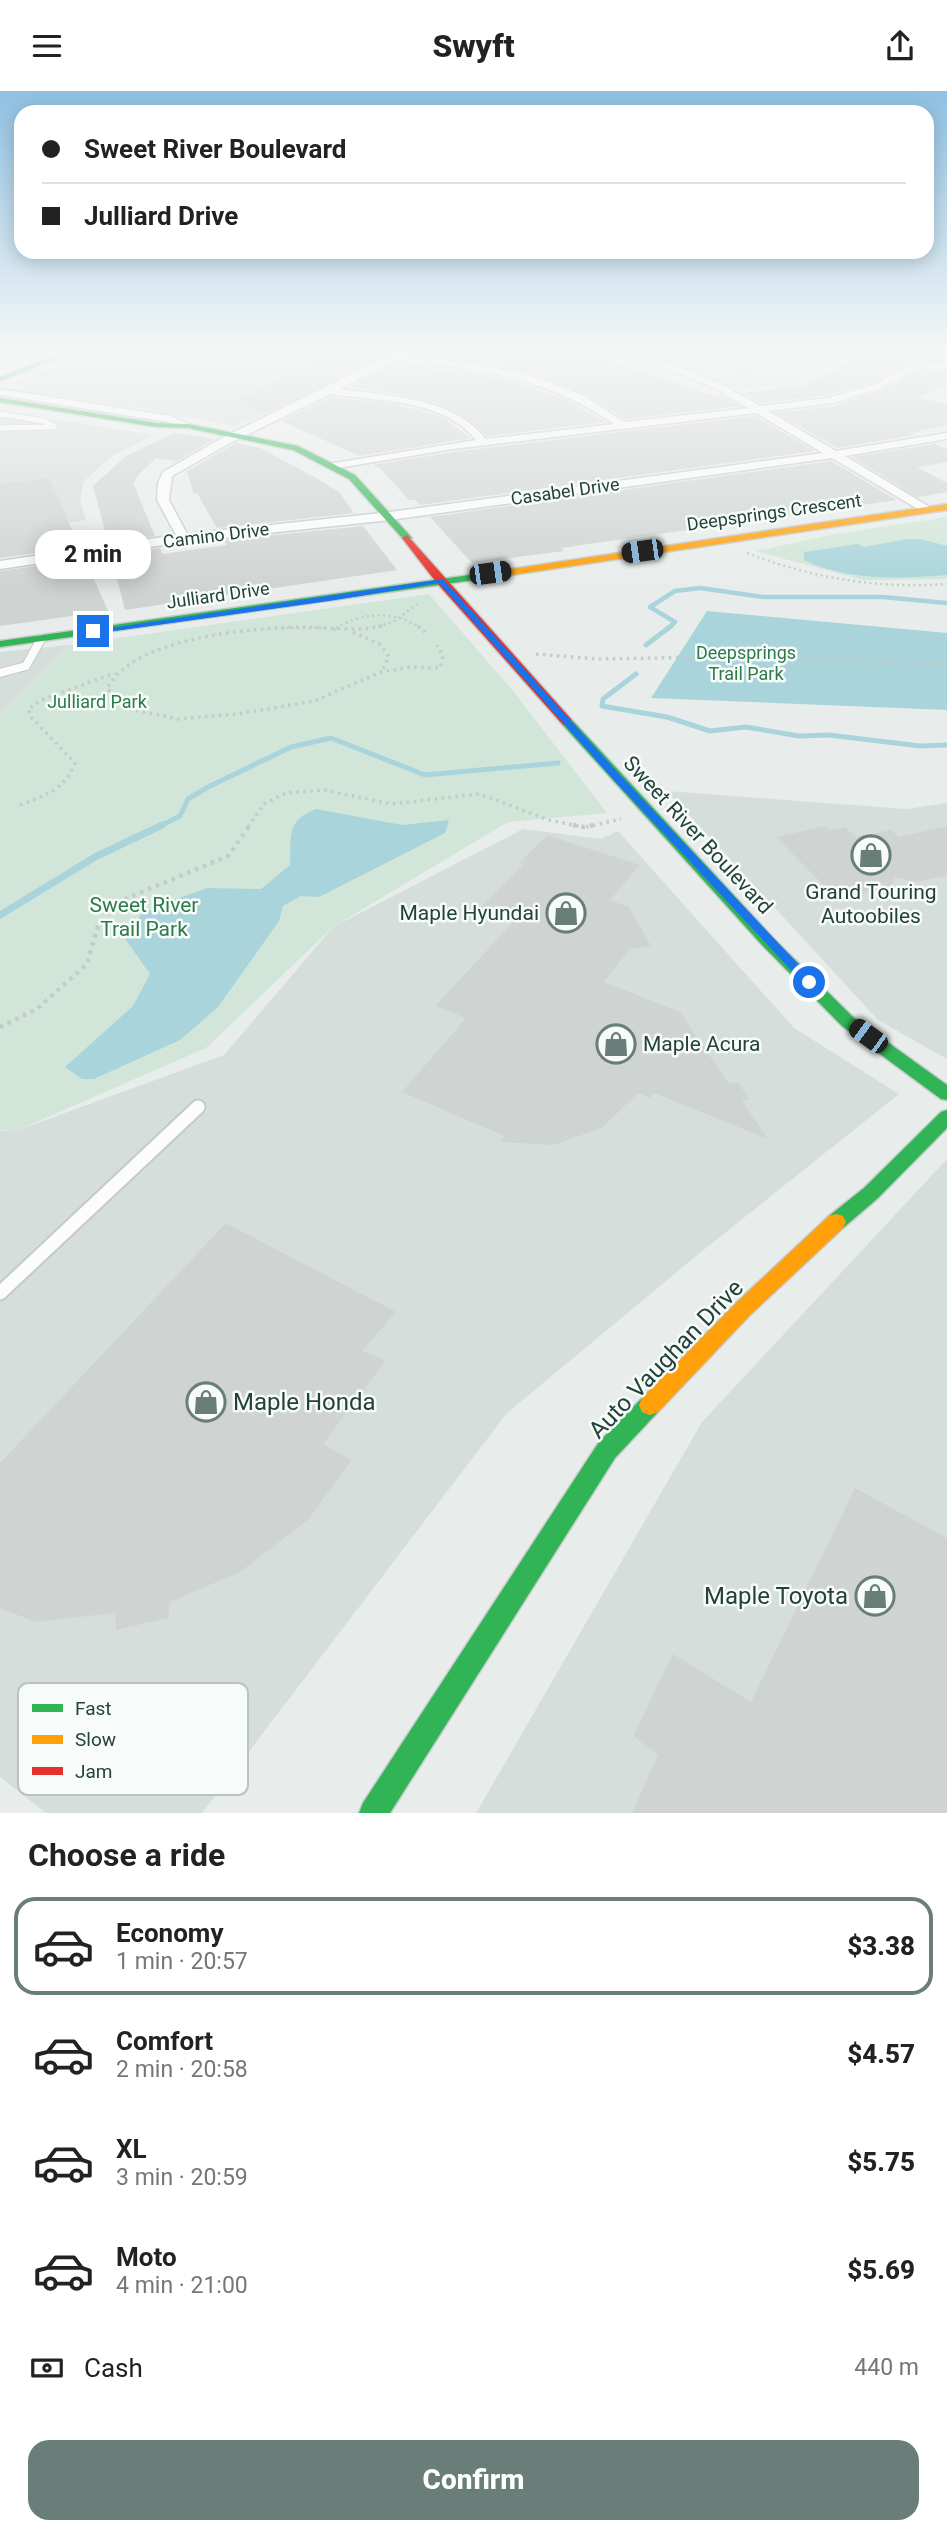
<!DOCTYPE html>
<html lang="en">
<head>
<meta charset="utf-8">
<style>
	:root { --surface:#fff; --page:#f6f6f6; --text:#222; --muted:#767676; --line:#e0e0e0; --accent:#697e78 }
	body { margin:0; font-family:Roboto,sans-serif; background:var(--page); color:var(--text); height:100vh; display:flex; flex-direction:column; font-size:26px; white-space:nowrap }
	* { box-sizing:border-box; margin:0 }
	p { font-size:23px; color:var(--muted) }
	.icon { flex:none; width:38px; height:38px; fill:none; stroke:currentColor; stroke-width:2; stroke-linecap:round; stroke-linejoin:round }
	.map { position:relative; height:1722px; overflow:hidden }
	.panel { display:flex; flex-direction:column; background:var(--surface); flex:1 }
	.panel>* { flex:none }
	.top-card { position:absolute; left:14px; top:14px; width:920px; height:154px; border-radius:21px; box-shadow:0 4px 18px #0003; display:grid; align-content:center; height:154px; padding:0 28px; background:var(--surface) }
	.end { position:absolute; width:32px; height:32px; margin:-16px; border:9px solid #1a73e8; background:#fff; box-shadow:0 0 0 4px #fff }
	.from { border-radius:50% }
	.bubble { position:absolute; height:49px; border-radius:21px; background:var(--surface); box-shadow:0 4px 18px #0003; font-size:23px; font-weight:800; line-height:49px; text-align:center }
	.car { position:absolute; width:21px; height:42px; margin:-21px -10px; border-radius:9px; box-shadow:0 0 5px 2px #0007; background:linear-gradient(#222 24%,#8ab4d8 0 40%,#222 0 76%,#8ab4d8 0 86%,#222 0) }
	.top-card b { display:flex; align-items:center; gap:24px; height:66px; font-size:26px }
	.top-card b+b { border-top:2px solid var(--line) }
	.top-card i { width:18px; height:18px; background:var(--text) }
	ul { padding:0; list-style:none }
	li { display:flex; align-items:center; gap:21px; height:98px; margin:0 14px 10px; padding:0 14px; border:4px solid transparent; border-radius:21px }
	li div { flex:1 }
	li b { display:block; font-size:26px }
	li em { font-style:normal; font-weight:800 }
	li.current { border-color:var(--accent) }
	li>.icon { width:63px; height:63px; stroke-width:1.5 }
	h2 { padding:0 28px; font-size:32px; line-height:84px }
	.pay { display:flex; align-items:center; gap:18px; height:77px; padding:0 28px; font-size:26px }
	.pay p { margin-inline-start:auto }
	.cta { display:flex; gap:14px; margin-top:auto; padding:14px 28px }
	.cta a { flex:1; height:80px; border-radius:21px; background:var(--accent); color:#fff; font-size:28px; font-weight:800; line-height:80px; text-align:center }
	header { display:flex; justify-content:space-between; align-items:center; height:91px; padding:0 28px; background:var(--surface); font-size:32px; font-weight:800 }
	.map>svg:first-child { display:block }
	.built { fill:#d6dedb }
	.green { fill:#d1e6d8 }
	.water { fill:#a9d4db }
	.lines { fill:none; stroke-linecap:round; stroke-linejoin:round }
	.stream-far2 { stroke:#a9d4db; stroke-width:4.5 }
	.stream-far1 { stroke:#a9d4db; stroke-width:5 }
	.stream { stroke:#a9d4db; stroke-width:7 }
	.building { fill:#cfd4d2 }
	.lane-far2-casing { stroke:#c5cac8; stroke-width:7 }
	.lane-far1-casing { stroke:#c5cac8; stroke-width:10 }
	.lane-casing { stroke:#c5cac8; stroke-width:17 }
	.street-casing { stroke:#c5cac8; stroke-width:3 }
	.fast-casing { stroke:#c3cbc8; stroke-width:3 }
	.slow-casing { stroke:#c3cbc8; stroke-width:3 }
	.jam-casing { stroke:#c3cbc8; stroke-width:3 }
	.path-far3 { stroke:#c3ccca; stroke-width:2; stroke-dasharray:2 2.5; stroke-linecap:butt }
	.path-far2 { stroke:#c3ccca; stroke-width:2.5; stroke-dasharray:2 3.5; stroke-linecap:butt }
	.path-far1 { stroke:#c3ccca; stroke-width:3.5; stroke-dasharray:2.5 4.5; stroke-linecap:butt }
	.path { stroke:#c3ccca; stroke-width:4.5; stroke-dasharray:3.5 5; stroke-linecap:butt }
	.lane-far2 { stroke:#fcfcfc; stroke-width:5 }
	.lane-far1 { stroke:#fcfcfc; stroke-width:8 }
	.lane { stroke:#fcfcfc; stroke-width:13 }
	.street { fill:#fcfcfc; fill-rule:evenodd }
	.fast { fill:#30b455; fill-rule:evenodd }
	.slow { fill:#ff9f0a; fill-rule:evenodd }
	.jam { fill:#e5322d; fill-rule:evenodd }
	.route { fill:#1a73e8 }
	.labels { text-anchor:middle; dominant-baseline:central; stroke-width:5; stroke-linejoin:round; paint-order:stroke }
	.far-street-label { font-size:18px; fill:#24423a; stroke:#f7fbf9 }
	.far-park-label { font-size:18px; fill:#2d7a4b; stroke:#f7fbf9 }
	.street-label { font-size:21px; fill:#24423a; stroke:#f7fbf9 }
	.poi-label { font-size:21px; fill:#24423a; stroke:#f7fbf9 }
	.park-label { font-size:21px; fill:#2d7a4b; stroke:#f7fbf9 }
	.near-street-label { font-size:24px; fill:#24423a; stroke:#f7fbf9 }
	.near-poi-label { font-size:24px; fill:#24423a; stroke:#f7fbf9; text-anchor:start }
	.key { fill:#f7fbf9; stroke:#b8c4c0; stroke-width:2 }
	.key-label { font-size:19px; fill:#24423a }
</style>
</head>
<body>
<header><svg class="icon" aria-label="menu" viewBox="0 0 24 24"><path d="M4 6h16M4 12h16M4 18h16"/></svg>Swyft<svg class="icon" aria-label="share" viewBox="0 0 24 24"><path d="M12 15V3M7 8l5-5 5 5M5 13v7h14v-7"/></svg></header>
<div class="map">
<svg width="947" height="1722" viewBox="0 0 947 1722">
	<rect width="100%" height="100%" fill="#e8edeb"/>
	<path class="built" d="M 104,258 L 392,258 L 311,305 L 234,335 L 145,318 L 23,300 L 15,290 Z
		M 0,320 L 154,344 L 113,364 L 84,390 L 80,408 L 86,429 L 0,441 Z
		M 69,554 L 0,624 L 0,561 Z
		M 667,700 L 907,718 L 947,712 L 947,968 L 878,929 Z
		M 523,738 L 601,748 L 618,740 L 794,937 L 899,1003 L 701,1161 L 507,1322 L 202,1722 L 46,1722 L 0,1686 L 0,1040 L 18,1039 L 224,964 L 333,836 Z
		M 947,1068 L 947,1722 L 476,1722 L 702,1331 Z"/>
	<path class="green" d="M 653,258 L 863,258 L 823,280 L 800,289 L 740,299 L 682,275 L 640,263 Z
		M 947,426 L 947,488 L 863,489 L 756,460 L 830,444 Z
		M 429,503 L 514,601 L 607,722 L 508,731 L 333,836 L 206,957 L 18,1039 L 0,1039 L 0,624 L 69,554 Z"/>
	<path class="water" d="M 907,448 L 921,448 L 947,455 L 947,484 C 900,488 847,490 804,469 L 804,461 L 858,453 L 864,456 Z
		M 707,520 L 947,542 L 947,619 L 651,607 Z
		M 316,718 L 402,734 L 449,729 L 445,742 L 319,806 L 301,805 L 283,815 L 279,830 L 218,916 L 180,949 L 94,988 L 82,988 L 65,976 L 133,915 L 150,883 L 126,849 L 140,824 L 167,811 L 208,797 L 261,798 L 290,774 C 291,746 286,729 316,718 Z"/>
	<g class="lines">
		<path class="stream-far2" d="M 669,537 L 675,531 L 650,516 L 675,500 L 700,497 L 763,506 L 883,506 L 947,512"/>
		<path class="stream-far1" d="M 646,554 L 671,535
			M 636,583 L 603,608 L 602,615 L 667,626 L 710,640 L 746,636 L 799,645 L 829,644 L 920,655 L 947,654
			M 158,736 L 180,725 L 188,708 L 208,696 L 291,656 L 331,647 L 425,684 L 558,672"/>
		<path class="stream" d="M 0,824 L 95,766 L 162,734"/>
	</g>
	<path class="building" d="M 341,258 L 395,258 L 265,323 L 237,310 Z
		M 416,258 L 599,258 L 619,266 L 608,269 L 715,305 L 722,304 L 740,315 L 626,328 L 581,301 L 532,283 L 484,271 L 411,262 Z
		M 896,259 L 917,260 L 922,268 L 934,261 L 947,263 L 947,271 L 917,268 L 872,292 L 827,304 L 761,312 L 742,302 L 807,294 L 853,269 Z
		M 396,272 L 508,289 L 560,306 L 606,331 L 487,345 L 474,332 L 439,313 L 399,303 L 349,296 Z
		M 920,279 L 947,282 L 947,292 L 919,307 L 947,313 L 947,334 L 911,342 L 915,344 L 837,357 L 776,322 L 834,315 L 880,300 Z
		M 331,306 L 388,312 L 427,321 L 445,328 L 471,347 L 360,365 L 281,330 Z
		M 755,325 L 815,360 L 420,414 L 415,409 L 409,409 L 381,378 L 373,374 L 453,361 Z
		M 174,342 L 215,348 L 177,370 L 156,367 L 140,382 L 133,392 L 155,445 L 108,451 L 93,395 L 126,365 Z
		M 236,352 L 260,357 L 318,388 L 339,401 L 354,422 L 217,437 L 197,402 L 194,403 L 187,380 Z
		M 935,353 L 947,358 L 947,371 L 917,376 L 947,392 L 947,401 L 917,406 L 852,366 Z
		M 831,370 L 897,409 L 561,457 L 564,460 L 472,472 L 430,426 Z
		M 49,387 L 80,456 L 0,467 L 0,393 Z
		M 363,435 L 397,479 L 125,519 L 111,464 L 160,457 L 162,463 L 227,454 L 224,449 Z
		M 85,468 L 108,520 L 0,535 L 0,480 Z
		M 825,735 L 829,739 L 845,736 L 856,746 L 891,739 L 899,746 L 947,735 L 947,784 L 917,791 L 895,786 L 891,796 L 838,809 L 776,746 Z
		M 547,744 L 640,774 L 610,809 L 629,816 L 651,855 L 630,858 L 604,891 L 680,921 L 729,993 L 738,991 L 749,1008 L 742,1010 L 768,1048 L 654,1002 L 650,1007 L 638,1002 L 602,1037 L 553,1054 L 501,1051 L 504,1045 L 402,1001 L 466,927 L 435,915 L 516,828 L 481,816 L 524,773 L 519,772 Z
		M 226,1132 L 396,1221 L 362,1260 L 386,1269 L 323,1353 L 352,1369 L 308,1429 L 240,1481 L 170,1511 L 168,1527 L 116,1539 L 115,1522 L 35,1531 L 0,1517 L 0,1372 Z
		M 855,1397 L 947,1447 L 947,1722 L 632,1722 L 658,1664 L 633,1645 L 673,1563 L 751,1611 Z"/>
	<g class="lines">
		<g class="lane-far2-casing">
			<path id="lane-far2" d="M 0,323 L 44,330 L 55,336 L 0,337"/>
		</g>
		<g class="lane-far1-casing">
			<path id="lane-far1" d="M 0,582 L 26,575 L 41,548"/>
		</g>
		<g class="lane-casing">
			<path id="lane" d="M 0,1202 L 198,1016"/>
		</g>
		<g class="street-casing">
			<path id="street" d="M 402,258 L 413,258 L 404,264 L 484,274 L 531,285 L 580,303 L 625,331 L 748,317 L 717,298 L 666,277 L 601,258 L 616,258 L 672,273 L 723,294 L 760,315 L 828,307 L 873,294 L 918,270 L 947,274 L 947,280 L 919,276 L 879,298 L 833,312 L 768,320 L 836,360 L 947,342 L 947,348 L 845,365 L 933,418 L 923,421 L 832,367 L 390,429 L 184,451 L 0,478 L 0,470 L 176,444 L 157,409 L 158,392 L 163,381 L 222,347 ZM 396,269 C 480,279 541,284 614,333 L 486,348 C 453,306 389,305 340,298 ZM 331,303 C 377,310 444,308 476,349 L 328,373 L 328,377 L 332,378 L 453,358 L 756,322 L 823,362 L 390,421 L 187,443 L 169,409 L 172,385 L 230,352 Z
				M 0,298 L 171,325 L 193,335 L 188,338 L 169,331 L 0,304 Z"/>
		</g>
		<g class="fast-casing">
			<path id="fast" d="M 73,258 L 83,258 L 0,290 L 0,286 Z
				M 0,307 L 156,332 L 188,333 L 298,355 L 355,384 L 412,447 L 404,449 L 349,388 L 293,359 L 188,337 L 156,336 L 0,311 Z
				M 484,482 L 488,483 L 488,487 L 0,556 L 0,550 Z
				M 567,627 L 571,628 L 775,849 L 854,927 L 947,994 L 947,1009 L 941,1008 L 842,935 L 763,855 L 563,634 L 563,628 Z
				M 947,1019 L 947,1037 L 878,1107 L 843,1137 L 836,1139 L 829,1137 L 826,1131 L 829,1125 L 864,1097 L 941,1021 Z
				M 650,1304 L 658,1307 L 661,1314 L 658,1321 L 615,1367 L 390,1722 L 359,1722 L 363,1712 L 599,1351 L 642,1307 Z"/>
		</g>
		<g class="slow-casing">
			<path id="slow" d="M 947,413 L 947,419 L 484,488 L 479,485 L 484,482 Z
				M 836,1123 L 843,1125 L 846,1131 L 843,1137 L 750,1224 L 658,1321 L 650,1324 L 642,1321 L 639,1314 L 642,1307 L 736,1212 L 829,1125 Z"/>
		</g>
		<g class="jam-casing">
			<path id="jam" d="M 407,444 L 571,628 L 571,634 L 563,634 L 436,491 L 402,447 Z"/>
		</g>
		<path class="path-far3" d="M 689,258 C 699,266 710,265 722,262 L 722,258
			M 741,258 L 746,262 L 778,262 L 806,267 L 838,263 L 891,272
			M 735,268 L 758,270 L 764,274 L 741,278 L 726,272 Z
			M 703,272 L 745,262"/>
		<path class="path-far2" d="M 747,462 C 812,487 877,498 947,493
			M 281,537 L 326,537
			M 336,537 C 362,521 395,519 420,537
			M 373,537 L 393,531 L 419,512"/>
		<path class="path-far1" d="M 382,535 C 354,541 328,536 301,536 C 249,537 131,547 107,598 L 130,618 L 178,628 L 238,623 L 314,610 L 381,581 L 410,576 L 440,577 L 443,565 L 437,554
			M 418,535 L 427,543
			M 333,539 L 339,535
			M 353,541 L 381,554 L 389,566 L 382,580
			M 536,563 L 597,568 L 762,565 L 947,573
			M 20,714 C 44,705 66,698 75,672 L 31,626 L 28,618 L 41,609 L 115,582
			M 248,736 L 264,713 L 286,702 L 324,699 L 391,713 L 479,703 L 549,729 L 582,736
			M 586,736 L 621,728"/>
		<path class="path" d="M 573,734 L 584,736 L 594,734
			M 0,936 L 37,918 L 87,873 L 98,835 L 113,813 L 228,765 L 250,734"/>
		<use href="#lane-far2" class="lane-far2"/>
		<use href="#lane-far1" class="lane-far1"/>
		<use href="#lane" class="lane"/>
		<use href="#street" class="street"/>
		<use href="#fast" class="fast"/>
		<use href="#slow" class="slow"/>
		<use href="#jam" class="jam"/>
	</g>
	<linearGradient id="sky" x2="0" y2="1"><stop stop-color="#8fc1e3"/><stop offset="0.52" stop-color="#f5f7f6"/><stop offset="1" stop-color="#f5f7f6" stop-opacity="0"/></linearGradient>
	<rect width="947" height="499" fill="url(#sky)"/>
	<path class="route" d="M 443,488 L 619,683 L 813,889 L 813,894 L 805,894 L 612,687 L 439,492 L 329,510 L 93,543 L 89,540 Z"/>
	<defs>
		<g id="shop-ring" transform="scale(2.0125)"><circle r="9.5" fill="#f7fbf9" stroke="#697e78" stroke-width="1.5"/><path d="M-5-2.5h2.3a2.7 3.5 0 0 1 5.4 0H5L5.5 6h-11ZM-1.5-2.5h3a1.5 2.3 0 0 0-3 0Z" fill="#697e78"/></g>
	</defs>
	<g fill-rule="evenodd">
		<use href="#shop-ring" x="871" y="764"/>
		<use href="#shop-ring" x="566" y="822"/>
		<use href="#shop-ring" x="616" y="953"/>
		<use href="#shop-ring" x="206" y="1311"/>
		<use href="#shop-ring" x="875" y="1505"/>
	</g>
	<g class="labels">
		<g class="far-street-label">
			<text transform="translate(565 400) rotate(-8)">Casabel Drive</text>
			<text transform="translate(774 421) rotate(-8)">Deepsprings Crescent</text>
			<text transform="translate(216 444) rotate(-7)">Camino Drive</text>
			<text transform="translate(218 504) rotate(-8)">Julliard Drive</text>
		</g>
		<g class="far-park-label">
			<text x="746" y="561">Deepsprings<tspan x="746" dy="21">Trail Park</tspan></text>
			<text x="97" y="610">Julliard Park</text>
		</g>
		<g class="street-label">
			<text transform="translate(698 744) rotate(47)">Sweet River Boulevard</text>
		</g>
		<g class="poi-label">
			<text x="871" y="801">Grand Touring<tspan x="871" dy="24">Autoobiles</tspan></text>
			<text x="539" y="822" text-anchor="end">Maple Hyundai</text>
			<text x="643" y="953" text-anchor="start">Maple Acura</text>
		</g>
		<g class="park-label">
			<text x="144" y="814">Sweet River<tspan x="144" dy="24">Trail Park</tspan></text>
		</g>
		<g class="near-street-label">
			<text transform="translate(666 1268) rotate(-46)">Auto Vaughan Drive</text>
		</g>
		<g class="near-poi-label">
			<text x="233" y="1311">Maple Honda</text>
			<text x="848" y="1505" text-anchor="end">Maple Toyota</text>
		</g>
	</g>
	<rect x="18" y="1592" width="230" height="112" rx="10" class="key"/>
	<rect x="32" y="1613" width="31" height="8" fill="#30b455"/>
	<rect x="32" y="1644" width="31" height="9" fill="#ff9f0a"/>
	<rect x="32" y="1676" width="31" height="8" fill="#e5322d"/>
	<g class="key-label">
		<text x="75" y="1624">Fast</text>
		<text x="75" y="1655">Slow</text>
		<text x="75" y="1687">Jam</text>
	</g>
</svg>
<i class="end from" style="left:809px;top:891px"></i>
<i class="end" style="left:93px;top:540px"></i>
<div class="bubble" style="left:35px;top:439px;width:116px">2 min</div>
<i class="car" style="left:642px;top:460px;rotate:262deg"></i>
<i class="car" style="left:490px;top:482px;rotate:82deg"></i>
<i class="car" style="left:868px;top:945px;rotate:306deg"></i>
<div class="top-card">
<b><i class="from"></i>Sweet River Boulevard</b>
<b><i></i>Julliard Drive</b>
</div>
</div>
<section class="panel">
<h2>Choose a ride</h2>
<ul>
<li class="current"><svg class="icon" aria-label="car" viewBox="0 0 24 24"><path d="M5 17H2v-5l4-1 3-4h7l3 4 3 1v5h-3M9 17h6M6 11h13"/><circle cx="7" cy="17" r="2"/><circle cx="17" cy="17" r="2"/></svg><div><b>Economy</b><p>1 min · 20:57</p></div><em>$3.38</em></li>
<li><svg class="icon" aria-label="car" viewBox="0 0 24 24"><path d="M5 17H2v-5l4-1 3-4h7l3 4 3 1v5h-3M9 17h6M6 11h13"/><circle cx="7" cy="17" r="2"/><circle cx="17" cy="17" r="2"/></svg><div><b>Comfort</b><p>2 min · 20:58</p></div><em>$4.57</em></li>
<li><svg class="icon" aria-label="car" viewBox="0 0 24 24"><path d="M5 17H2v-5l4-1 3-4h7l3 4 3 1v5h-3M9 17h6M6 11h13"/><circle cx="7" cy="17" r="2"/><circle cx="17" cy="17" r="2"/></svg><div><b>XL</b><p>3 min · 20:59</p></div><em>$5.75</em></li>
<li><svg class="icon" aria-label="car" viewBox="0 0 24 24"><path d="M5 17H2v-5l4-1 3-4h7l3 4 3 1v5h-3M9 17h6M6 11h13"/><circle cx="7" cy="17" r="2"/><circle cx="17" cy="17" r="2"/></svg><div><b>Moto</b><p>4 min · 21:00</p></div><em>$5.69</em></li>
</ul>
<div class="pay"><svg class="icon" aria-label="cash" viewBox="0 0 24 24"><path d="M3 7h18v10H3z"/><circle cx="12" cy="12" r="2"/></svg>Cash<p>440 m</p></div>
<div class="cta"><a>Confirm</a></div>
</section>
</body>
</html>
